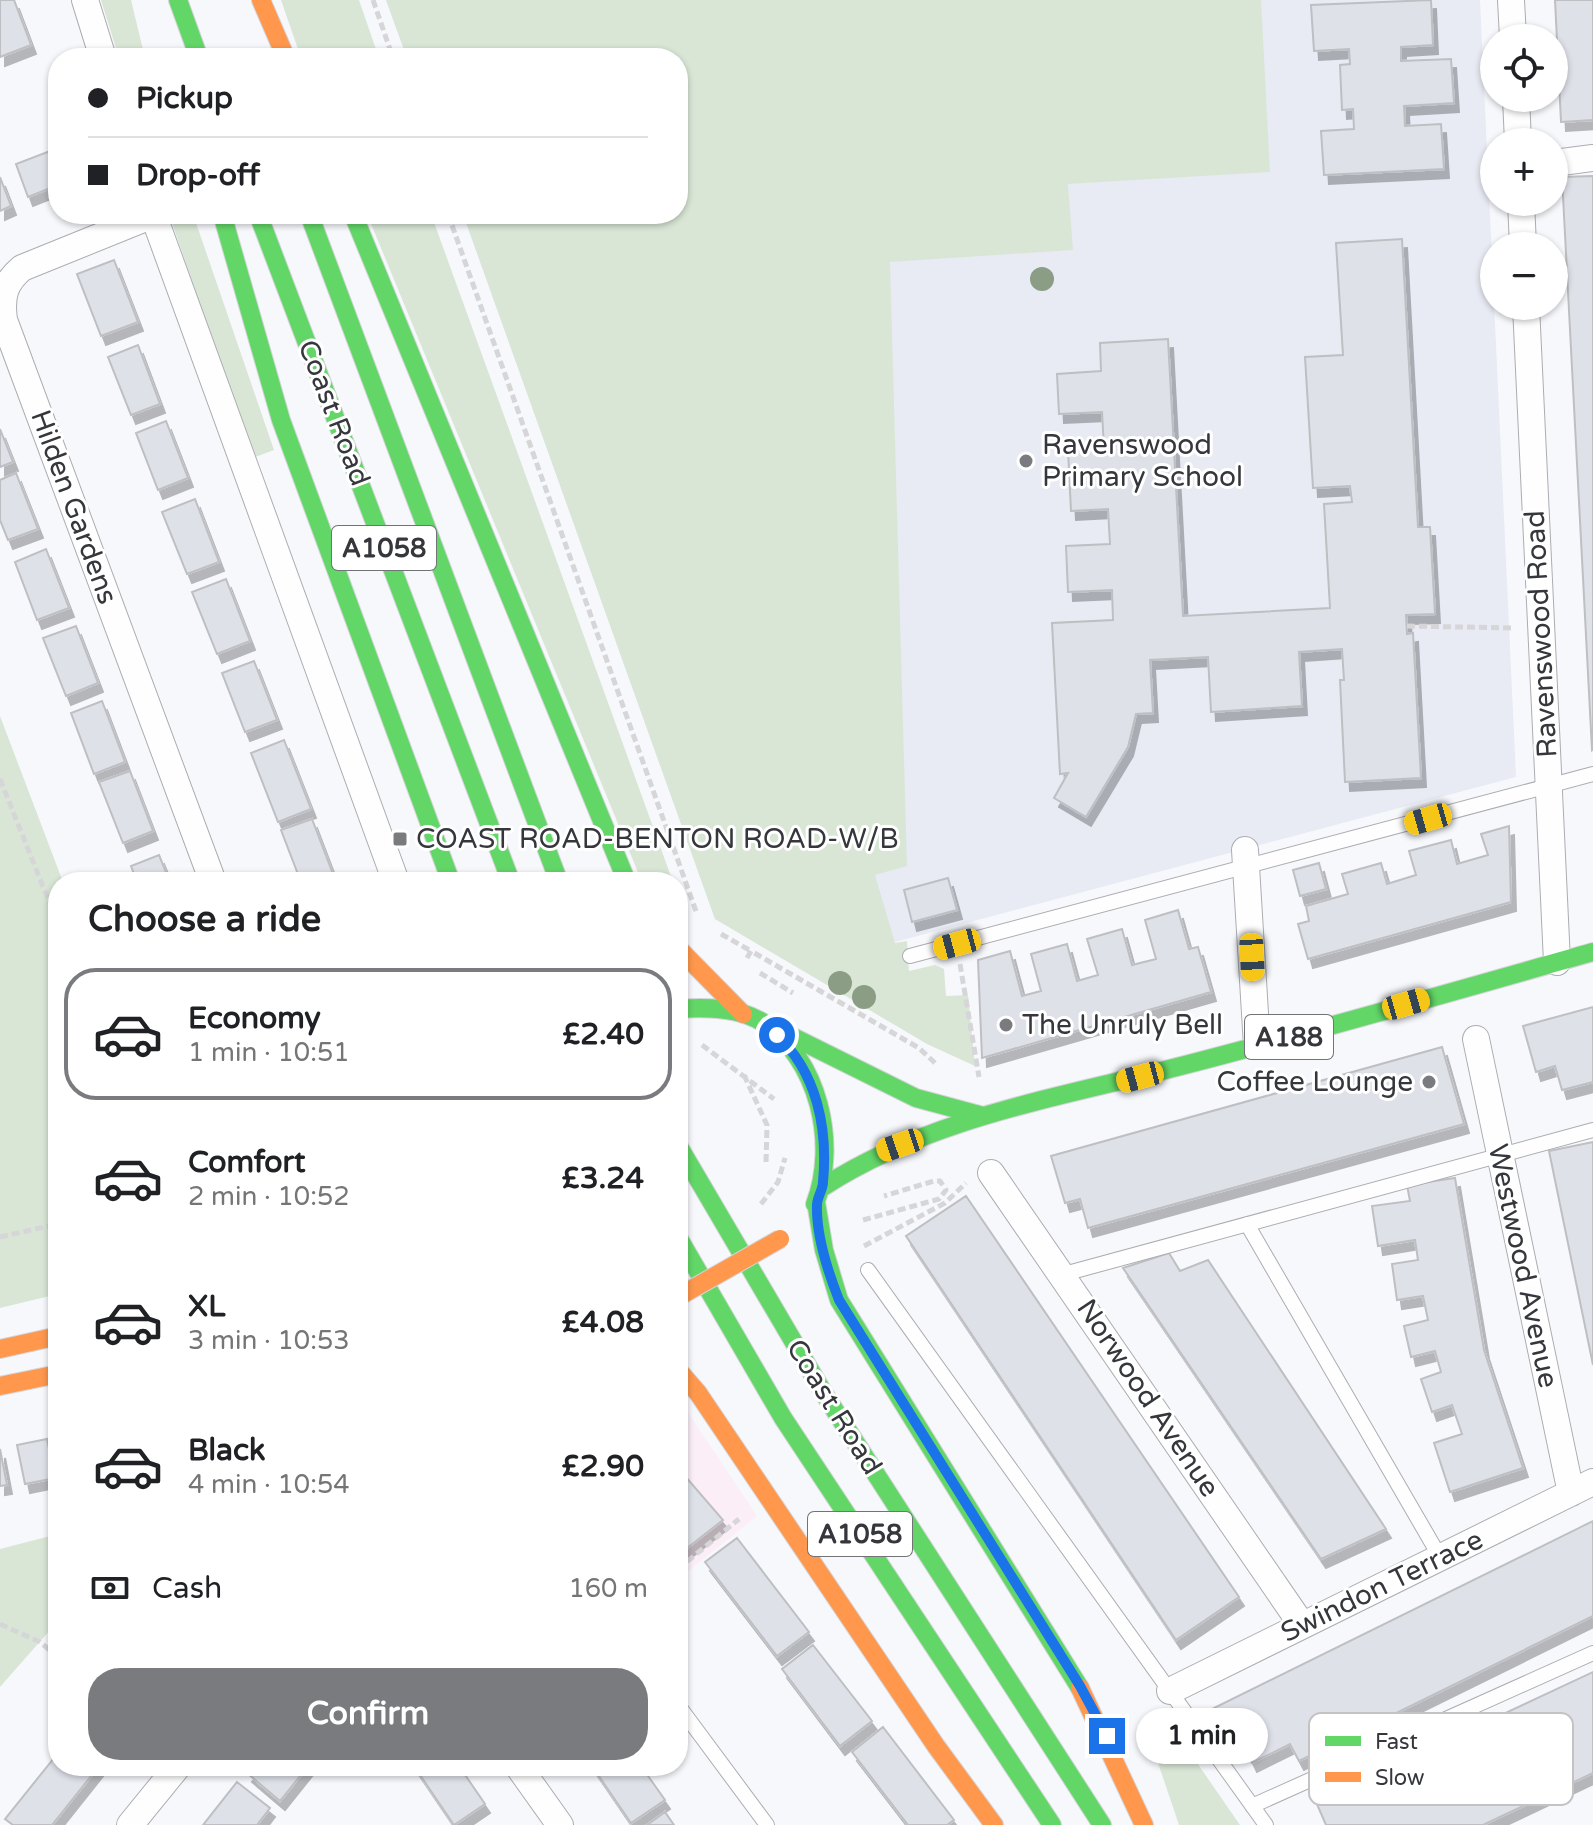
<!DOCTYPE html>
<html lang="en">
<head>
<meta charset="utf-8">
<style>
	:root { --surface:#fff; --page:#f6f6f6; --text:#202124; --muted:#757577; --line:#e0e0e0; --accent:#7a7b7f }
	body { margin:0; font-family:"Varela Round",sans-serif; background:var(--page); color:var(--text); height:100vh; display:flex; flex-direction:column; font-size:30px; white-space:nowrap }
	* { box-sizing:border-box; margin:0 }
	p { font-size:26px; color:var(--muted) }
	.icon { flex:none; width:44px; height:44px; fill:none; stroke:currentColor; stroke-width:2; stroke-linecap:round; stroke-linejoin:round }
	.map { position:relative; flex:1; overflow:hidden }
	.drawer { position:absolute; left:48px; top:872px; width:640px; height:904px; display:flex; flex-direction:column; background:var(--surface); border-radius:32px; box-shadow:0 2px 6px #0004 }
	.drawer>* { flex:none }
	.guide { position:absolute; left:48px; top:48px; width:640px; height:176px; border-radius:32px; box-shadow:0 2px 6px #0004; display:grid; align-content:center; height:176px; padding:0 40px; background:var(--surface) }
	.tools { position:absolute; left:1480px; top:24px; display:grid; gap:16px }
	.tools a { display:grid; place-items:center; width:88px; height:88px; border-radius:50%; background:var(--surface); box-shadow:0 2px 6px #0004; font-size:40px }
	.end { position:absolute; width:36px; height:36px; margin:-18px; border:10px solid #1a73e8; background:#fff; box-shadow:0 0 0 4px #fff }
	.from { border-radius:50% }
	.bubble { position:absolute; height:56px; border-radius:28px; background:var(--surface); box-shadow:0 2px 6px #0004; font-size:26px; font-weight:700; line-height:56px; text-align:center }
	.car { position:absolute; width:24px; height:48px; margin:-24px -12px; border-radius:10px; box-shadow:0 0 6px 2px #0007; background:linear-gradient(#f5c518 24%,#345 0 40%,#f5c518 0 76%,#345 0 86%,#f5c518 0) }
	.guide b { display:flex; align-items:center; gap:28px; height:76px; font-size:30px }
	.guide b+b { border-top:2px solid var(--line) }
	.guide i { width:20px; height:20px; background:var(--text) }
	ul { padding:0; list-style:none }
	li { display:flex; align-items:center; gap:24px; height:132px; margin:0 16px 12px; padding:0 24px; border:4px solid transparent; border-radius:32px }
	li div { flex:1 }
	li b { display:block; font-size:30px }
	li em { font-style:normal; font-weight:700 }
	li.current { border-color:var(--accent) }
	li>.icon { width:72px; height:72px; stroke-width:1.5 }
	h2 { padding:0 40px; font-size:36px; line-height:96px }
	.pay { display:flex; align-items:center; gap:20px; height:88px; padding:0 40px; font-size:30px }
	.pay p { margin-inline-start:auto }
	.button { display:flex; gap:16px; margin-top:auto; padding:16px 40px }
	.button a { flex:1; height:92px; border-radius:32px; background:var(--accent); color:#fff; font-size:32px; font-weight:700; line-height:92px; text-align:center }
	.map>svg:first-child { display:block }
	.commercial { fill:#fbeef6 }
	.built { fill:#e8ebf4 }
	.green { fill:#d9e6d6 }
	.building { fill:#dfe1e9; stroke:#bebfc3; stroke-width:2; filter:url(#shadow) }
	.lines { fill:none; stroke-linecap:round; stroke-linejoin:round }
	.lane-casing { stroke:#acadb1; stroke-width:16 }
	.street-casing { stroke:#acadb1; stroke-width:28 }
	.fast-casing { stroke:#d4d5d7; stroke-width:20 }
	.slow-casing { stroke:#d4d5d7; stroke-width:20 }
	.path { stroke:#d6d6d8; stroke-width:5; stroke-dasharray:8 4; stroke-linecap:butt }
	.lane { stroke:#fefeff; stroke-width:14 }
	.street { stroke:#fefeff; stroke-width:26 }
	.fast { stroke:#63d668; stroke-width:18 }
	.slow { stroke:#ff974d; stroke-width:18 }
	.slow-bridge-casing { stroke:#d4d5d7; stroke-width:20; stroke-linecap:butt }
	.slow-bridge { stroke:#ff974d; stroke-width:18 }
	.tree { fill:#8b9d84 }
	.route { stroke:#1a73e8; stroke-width:10 }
	.poi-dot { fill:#7a7b7f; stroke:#fff; stroke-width:3 }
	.labels { text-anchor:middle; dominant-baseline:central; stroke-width:6; stroke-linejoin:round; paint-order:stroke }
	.shield { fill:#fff; stroke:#727376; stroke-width:2 }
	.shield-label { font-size:26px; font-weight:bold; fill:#36373c }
	.street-label { font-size:28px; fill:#36373c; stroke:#fff }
	.poi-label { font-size:28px; fill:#36373c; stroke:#fff; text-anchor:start }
	.key { fill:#fff; stroke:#c3c3c4; stroke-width:2 }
	.key-label { font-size:22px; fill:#36373c }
</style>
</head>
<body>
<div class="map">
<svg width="1593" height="1825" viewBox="0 0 1593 1825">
	<defs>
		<filter id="shadow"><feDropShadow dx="5" dy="9" stdDeviation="0" flood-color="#0004"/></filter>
	</defs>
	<rect width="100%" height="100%" fill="#f7f8fc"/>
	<path class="commercial" d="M 678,1398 L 757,1516 L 678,1579 Z"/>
	<path class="built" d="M 386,0 L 1480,0 L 1516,777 L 801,967 L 715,919 L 463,214 L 678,214 L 678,58 L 407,58 Z"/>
	<path class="green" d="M 101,0 L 131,0 L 145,58 L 119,58 Z
		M 281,0 L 359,0 L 379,58 L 301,58 Z
		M 386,0 L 1261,0 L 1270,172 L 1068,184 L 1073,250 L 890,262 L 907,866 L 875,875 L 895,943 L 907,941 L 909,971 L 935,965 L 944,969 L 946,996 L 968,995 L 975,1066 L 927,1044 L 715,919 L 463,214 L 678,214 L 678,58 L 407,58 Z
		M 169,214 L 193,214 L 274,450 L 253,458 Z
		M 367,214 L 431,214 L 673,882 L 642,882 Z
		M 0,716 L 63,882 L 58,882 L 58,1294 L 0,1308 Z
		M 58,1534 L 58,1621 L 0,1687 L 0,1549 Z
		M 1164,1715 L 1240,1825 L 1179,1825 L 1150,1739 Z"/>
	<path class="building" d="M 0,0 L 14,0 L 31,45 L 0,57 Z
		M 1431,0 L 1433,45 L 1401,47 L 1401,61 L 1451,59 L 1454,103 L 1404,106 L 1405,126 L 1441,124 L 1444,169 L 1324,175 L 1321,131 L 1354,129 L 1353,109 L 1342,110 L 1340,65 L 1350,64 L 1349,49 L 1314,51 L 1311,5 Z
		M 1555,0 L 1593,0 L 1593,120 L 1561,122 Z
		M 58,148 L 58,185 L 28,197 L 16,164 Z
		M 1593,176 L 1593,749 L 1592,750 L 1562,177 Z
		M 0,177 L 11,206 L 0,211 Z
		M 1402,239 L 1418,527 L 1430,527 L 1435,614 L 1406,615 L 1407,634 L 1413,633 L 1421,778 L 1345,782 L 1340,680 L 1344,680 L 1342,649 L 1299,652 L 1302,706 L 1211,712 L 1208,657 L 1150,660 L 1153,713 L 1136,714 L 1128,747 L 1086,817 L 1054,798 L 1068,773 L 1060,774 L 1052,623 L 1113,620 L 1112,590 L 1068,592 L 1066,546 L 1110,544 L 1108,509 L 1071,511 L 1068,450 L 1104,448 L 1102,412 L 1059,414 L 1057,374 L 1101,371 L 1100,343 L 1168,339 L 1183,616 L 1330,608 L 1324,504 L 1352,502 L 1350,486 L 1313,488 L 1305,357 L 1343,355 L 1336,243 Z
		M 114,260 L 138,322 L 101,336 L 77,274 Z
		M 138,345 L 160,404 L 131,415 L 108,357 Z
		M 166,421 L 188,478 L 158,490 L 136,433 Z
		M 0,429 L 13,462 L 0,467 Z
		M 16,473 L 38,529 L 8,540 L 0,520 L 0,480 Z
		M 195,499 L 219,562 L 187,574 L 162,512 Z
		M 46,549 L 69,608 L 37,620 L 15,562 Z
		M 226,579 L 250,641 L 217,654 L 192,592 Z
		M 76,626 L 98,683 L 66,696 L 43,638 Z
		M 254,661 L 277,720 L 245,732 L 222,673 Z
		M 102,701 L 125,762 L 94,774 L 71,713 Z
		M 284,740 L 311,809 L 278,822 L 251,753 Z
		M 130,771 L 153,831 L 123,843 L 99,782 Z
		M 312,819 L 336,882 L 301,882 L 281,830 Z
		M 1509,826 L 1511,902 L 1308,959 L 1298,924 L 1309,921 L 1306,906 L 1348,894 L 1342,874 L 1381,863 L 1387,884 L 1416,875 L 1409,851 L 1451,840 L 1457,864 L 1488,855 L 1481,834 Z
		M 159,855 L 170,882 L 137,882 L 131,866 Z
		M 1319,863 L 1326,889 L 1300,896 L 1293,870 Z
		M 948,878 L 957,910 L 912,922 L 904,890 Z
		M 1178,910 L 1189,949 L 1198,947 L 1211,992 L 982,1058 L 978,960 L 1010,951 L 1022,996 L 1041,991 L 1031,954 L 1067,944 L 1077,981 L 1098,975 L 1087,939 L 1122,929 L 1132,965 L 1156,959 L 1145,920 Z
		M 1593,1007 L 1593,1082 L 1562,1090 L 1555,1066 L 1536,1072 L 1523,1026 Z
		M 1442,1047 L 1464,1124 L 1088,1228 L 1080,1199 L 1065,1203 L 1051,1156 Z
		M 1593,1142 L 1593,1365 L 1549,1151 Z
		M 1455,1178 L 1484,1350 L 1523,1468 L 1450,1492 L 1434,1443 L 1462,1434 L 1452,1405 L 1432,1412 L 1421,1379 L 1441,1372 L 1435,1351 L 1411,1357 L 1404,1326 L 1428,1320 L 1423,1296 L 1397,1300 L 1392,1264 L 1418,1260 L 1415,1240 L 1378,1246 L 1372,1206 L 1410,1201 L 1407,1185 Z
		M 966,1196 L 1239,1597 L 1176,1640 L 906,1236 Z
		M 1169,1253 L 1180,1271 L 1208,1260 L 1386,1529 L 1321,1559 L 1123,1268 Z
		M 58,1437 L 58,1477 L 55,1478 L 47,1439 Z
		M 47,1439 L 55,1478 L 25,1484 L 17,1445 Z
		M 0,1449 L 7,1485 L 0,1486 Z
		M 678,1468 L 723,1520 L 678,1555 Z
		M 1593,1521 L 1593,1616 L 1299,1761 L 1290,1744 L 1252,1763 L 1243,1744 L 1230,1750 L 1210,1710 Z
		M 737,1538 L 809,1632 L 777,1656 L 705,1562 Z
		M 813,1645 L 872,1721 L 840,1746 L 782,1669 Z
		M 1593,1672 L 1593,1773 L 1483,1825 L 1326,1825 L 1316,1802 Z
		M 883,1727 L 954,1820 L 947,1825 L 908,1825 L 852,1752 Z
		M 58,1753 L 58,1766 L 99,1766 L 52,1825 L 13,1825 L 5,1819 Z
		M 253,1766 L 308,1766 L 280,1801 L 247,1773 Z
		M 414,1766 L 459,1766 L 485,1804 L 454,1825 Z
		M 592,1766 L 641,1766 L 665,1800 L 631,1823 Z
		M 237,1782 L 270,1808 L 257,1825 L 203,1825 Z
		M 665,1812 L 674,1825 L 647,1825 Z"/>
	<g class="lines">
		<g class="lane-casing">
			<path id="lane" d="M 910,956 L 1593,774
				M 1247,1224 L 1440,1557
				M 868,1270 L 1266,1825
				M 1064,1274 L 1593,1130
				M 678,1705 L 767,1825
				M 1252,1806 L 1593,1653"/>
		</g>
		<g class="street-casing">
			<path id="street" d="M 85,0 L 103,58
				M 1511,0 L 1513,38
				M 1516,98 L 1518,142
				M 1554,163 L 1593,158
				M 1521,202 L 1523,246
				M 153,214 L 396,882
				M 153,215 L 22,268 C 4,283 1,297 4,320 L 213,882
				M 1526,306 L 1557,962
				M 1245,850 L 1257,1046
				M 1476,1039 L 1571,1493
				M 991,1173 L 1302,1625
				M 1170,1691 L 1593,1482
				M 518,1766 L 560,1825
				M 130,1825 L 178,1766"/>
		</g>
		<g class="fast-casing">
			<path id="fast" d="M 178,0 L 199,58
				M 222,214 L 281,420 L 451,882
				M 258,214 L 511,882
				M 309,214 L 559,882
				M 353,214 L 627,882
				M 678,1009 C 705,1007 738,1007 762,1022 C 819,1058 838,1144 815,1204
				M 775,1028 L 916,1098 L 983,1116
				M 678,1145 L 823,1392 L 1102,1825
				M 823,1187 C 930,1118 1056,1098 1177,1067 C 1317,1031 1455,991 1593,952
				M 816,1202 L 824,1250 L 839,1300 L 1080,1688
				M 678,1237 L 783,1418 L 1052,1825"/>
		</g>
		<g class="slow-casing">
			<path id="slow" d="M 261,0 L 286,58
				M 678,948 L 743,1014
				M 0,1349 L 58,1336
				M 678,1370 L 698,1393 L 936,1746 L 994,1825
				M 0,1386 L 58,1374
				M 1080,1688 L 1144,1825"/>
		</g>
		<path class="path" d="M 373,0 L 393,58
			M 448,214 L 697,914
			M 1407,626 L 1514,628
			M 0,779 L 58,924
			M 721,934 L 751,951
			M 747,958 L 751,951 L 919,1048 L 935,1063
			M 960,964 L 979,1077
			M 760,973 L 793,993
			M 702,1045 L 774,1099
			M 744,1075 L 767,1125 L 766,1164
			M 761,1204 L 778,1182 L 785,1158
			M 863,1220 L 939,1199 L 946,1190 L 940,1181 L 934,1181 L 884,1196
			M 0,1237 L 58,1224
			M 864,1246 L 945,1203 L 966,1183
			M 678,1569 L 739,1519
			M 0,1624 L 40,1642 L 58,1657"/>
		<use href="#lane" class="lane"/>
		<use href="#street" class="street"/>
		<use href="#fast" class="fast"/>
		<use href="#slow" class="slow"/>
		<g class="slow-bridge-casing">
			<path id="slow-bridge" d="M 678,1297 L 780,1239"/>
		</g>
		<use href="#slow-bridge" class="slow-bridge"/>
	</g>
	<g class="tree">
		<circle cx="1042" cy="279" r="12"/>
		<circle cx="840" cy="983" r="12"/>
		<circle cx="864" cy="997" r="12"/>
	</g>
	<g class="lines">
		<path class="route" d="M 777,1035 C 817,1073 828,1128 823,1182 C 823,1190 817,1197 817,1205 C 816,1236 828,1272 839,1300 L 1080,1686 L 1107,1736"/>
	</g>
	<g class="poi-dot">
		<circle cx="1026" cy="461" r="8"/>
		<rect x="392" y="831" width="16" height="16" rx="4"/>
		<circle cx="1006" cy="1025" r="8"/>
		<circle cx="1429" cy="1082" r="8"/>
	</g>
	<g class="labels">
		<g class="shield">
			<rect x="332" y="526" width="104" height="44" rx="6"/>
			<rect x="1245" y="1015" width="88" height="44" rx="6"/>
			<rect x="808" y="1512" width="104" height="44" rx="6"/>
		</g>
		<g class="shield-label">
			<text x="384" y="548">A1058</text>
			<text x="1289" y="1037">A188</text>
			<text x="860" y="1534">A1058</text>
		</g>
		<g class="street-label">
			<text transform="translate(334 413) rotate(69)">Coast Road</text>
			<text transform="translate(74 507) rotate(70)">Hilden Gardens</text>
			<text transform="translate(1541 634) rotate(-93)">Ravenswood Road</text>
			<text transform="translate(1523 1266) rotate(78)">Westwood Avenue</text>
			<text transform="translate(1148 1398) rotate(56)">Norwood Avenue</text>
			<text transform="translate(834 1407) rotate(58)">Coast Road</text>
			<text transform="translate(1382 1586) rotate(-26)">Swindon Terrace</text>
		</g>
		<g class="poi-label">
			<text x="1042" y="445">Ravenswood<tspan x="1042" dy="32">Primary School</tspan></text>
			<text x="416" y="839">COAST ROAD-BENTON ROAD-W/B</text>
			<text x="1022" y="1025">The Unruly Bell</text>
			<text x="1413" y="1082" text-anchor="end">Coffee Lounge</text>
		</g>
	</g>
	<rect x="1309" y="1713" width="264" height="92" rx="12" class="key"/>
	<rect x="1325" y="1736" width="36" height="10" fill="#63d668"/>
	<rect x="1325" y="1772" width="36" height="10" fill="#ff974d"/>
	<g class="key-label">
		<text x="1375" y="1749">Fast</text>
		<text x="1375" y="1785">Slow</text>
	</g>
</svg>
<div class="tools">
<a><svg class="icon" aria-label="locate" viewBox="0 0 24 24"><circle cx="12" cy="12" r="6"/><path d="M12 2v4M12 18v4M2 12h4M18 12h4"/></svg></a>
<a>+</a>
<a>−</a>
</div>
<i class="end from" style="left:777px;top:1035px"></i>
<i class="end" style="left:1107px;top:1736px"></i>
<div class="bubble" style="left:1136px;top:1708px;width:132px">1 min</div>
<i class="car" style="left:1428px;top:819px;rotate:254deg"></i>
<i class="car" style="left:957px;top:944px;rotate:255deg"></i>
<i class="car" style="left:1252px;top:957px;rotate:177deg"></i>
<i class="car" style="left:1406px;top:1004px;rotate:74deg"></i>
<i class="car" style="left:1140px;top:1077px;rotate:255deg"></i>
<i class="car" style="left:900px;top:1145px;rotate:251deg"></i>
<div class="guide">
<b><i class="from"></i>Pickup</b>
<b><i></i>Drop-off</b>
</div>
<section class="drawer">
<h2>Choose a ride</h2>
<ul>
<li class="current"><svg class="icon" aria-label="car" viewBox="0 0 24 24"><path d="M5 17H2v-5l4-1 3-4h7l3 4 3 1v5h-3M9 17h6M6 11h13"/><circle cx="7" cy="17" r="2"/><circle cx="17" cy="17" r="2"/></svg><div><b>Economy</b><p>1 min · 10:51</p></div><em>£2.40</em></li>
<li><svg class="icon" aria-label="car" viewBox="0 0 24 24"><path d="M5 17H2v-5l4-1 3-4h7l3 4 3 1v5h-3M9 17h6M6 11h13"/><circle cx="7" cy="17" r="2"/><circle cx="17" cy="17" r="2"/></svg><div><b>Comfort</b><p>2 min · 10:52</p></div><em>£3.24</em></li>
<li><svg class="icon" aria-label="car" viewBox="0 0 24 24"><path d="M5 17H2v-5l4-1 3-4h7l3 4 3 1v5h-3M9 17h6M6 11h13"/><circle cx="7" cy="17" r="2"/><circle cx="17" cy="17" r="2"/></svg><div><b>XL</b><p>3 min · 10:53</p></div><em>£4.08</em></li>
<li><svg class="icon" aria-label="car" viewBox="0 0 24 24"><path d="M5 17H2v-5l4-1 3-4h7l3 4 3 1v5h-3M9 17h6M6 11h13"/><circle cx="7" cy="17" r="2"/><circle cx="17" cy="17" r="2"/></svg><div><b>Black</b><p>4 min · 10:54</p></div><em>£2.90</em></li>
</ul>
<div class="pay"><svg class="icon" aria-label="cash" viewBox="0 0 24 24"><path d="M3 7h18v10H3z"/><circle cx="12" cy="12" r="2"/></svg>Cash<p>160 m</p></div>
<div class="button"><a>Confirm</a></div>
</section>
</div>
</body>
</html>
